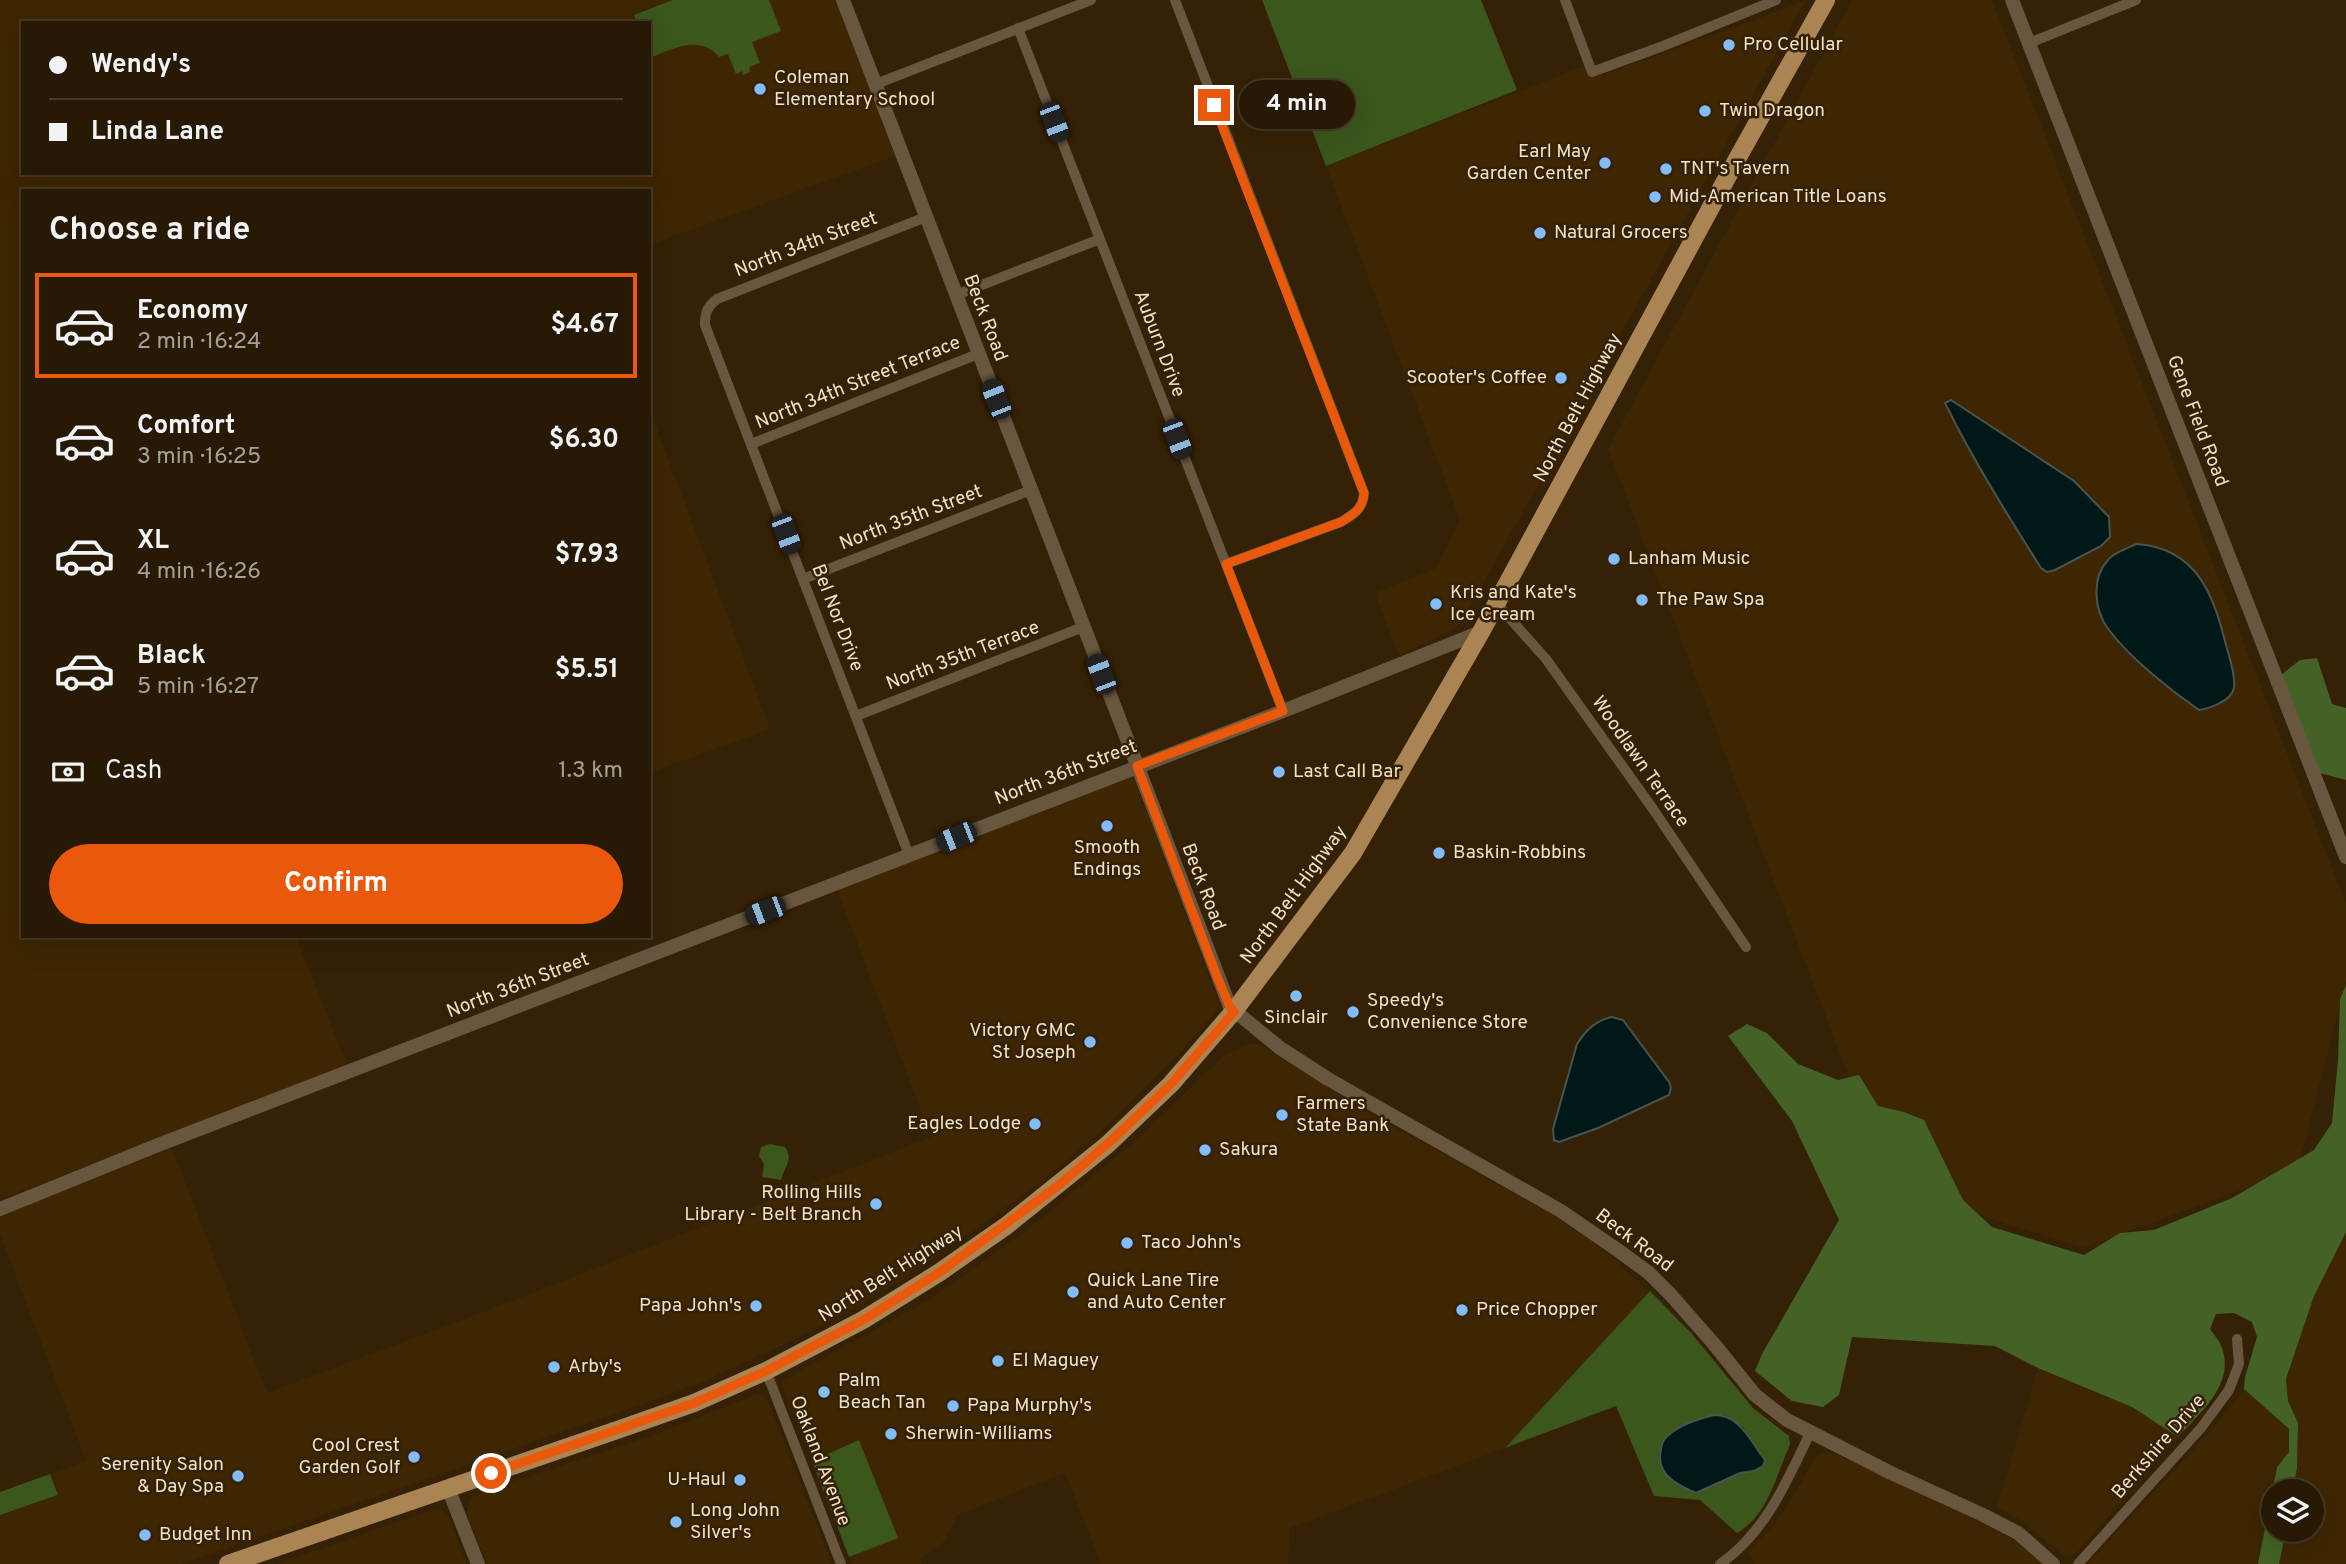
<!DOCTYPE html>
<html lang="en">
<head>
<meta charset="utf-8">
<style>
	:root { --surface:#281904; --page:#30220e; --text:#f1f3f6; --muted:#a5a09a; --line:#443826; --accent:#ea580c }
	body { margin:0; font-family:Overpass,sans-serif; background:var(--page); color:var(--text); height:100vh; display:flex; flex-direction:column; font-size:26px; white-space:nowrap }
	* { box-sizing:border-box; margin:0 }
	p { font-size:23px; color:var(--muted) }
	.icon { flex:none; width:38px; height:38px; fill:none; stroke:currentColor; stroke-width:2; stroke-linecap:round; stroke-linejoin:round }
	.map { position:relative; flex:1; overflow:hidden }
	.drawer { position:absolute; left:21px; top:189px; width:630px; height:749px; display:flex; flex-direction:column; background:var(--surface); border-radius:0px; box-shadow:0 7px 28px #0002,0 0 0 2px var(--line) }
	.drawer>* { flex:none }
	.hud { position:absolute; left:21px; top:21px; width:630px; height:154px; border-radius:0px; box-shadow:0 7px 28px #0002,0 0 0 2px var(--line); display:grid; align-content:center; height:154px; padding:0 28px; background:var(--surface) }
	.controls { position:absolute; left:2261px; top:1479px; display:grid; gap:14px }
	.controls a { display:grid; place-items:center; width:63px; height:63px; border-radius:50%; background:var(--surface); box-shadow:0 7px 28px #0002,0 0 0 2px var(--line); font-size:35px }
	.end { position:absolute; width:32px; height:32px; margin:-16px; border:9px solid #ea580c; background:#fff; box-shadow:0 0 0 4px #fff }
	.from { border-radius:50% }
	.bubble { position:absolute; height:49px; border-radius:24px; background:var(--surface); box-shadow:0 7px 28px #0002,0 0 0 2px var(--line); font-size:23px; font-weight:700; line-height:49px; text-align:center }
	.car { position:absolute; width:21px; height:42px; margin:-21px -10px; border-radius:9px; box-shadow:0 0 5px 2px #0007; background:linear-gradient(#222 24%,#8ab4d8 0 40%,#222 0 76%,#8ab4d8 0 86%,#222 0) }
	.hud b { display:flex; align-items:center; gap:24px; height:66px; font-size:26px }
	.hud b+b { border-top:2px solid var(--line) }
	.hud i { width:18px; height:18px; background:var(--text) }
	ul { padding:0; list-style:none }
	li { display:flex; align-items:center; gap:21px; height:105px; margin:0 14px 10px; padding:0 14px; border:4px solid transparent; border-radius:0px }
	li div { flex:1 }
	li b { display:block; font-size:26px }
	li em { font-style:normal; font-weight:700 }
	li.on { border-color:var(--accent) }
	li>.icon { width:63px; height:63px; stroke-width:1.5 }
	h2 { padding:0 28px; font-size:32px; line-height:84px }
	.pay { display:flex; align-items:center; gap:18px; height:77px; padding:0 28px; font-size:26px }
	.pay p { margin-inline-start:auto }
	.primary-button { display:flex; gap:14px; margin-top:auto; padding:14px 28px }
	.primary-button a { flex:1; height:80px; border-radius:42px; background:var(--accent); color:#fff; font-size:28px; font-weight:700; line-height:80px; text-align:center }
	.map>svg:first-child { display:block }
	.built { fill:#3e2603; fill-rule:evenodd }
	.green { fill:#3b571c; fill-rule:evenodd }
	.forest { fill:#446225 }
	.water { fill:#001918; stroke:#48554e; stroke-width:2 }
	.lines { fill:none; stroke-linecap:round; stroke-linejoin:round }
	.minor { stroke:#69563f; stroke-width:10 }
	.tertiary { stroke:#69563f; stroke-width:14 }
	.primary { stroke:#ab8454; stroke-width:18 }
	.route { stroke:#ea580c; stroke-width:9 }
	.poi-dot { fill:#82bcfa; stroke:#352105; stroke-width:2.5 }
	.labels { text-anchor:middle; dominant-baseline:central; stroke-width:5; stroke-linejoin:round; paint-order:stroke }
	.poi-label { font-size:19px; fill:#f1e0cc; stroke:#352105; text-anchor:start }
	.street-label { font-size:19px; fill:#f1e0cc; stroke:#352105 }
</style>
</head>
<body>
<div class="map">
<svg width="2346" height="1564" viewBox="0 0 2346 1564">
	<rect width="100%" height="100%" fill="#352105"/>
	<path class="built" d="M 0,0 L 836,0 L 895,156 L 649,245 L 649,191 L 23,191 L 23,936 L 296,936 L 347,1065 L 0,1199 ZM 23,23 L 649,23 L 649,173 L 23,173 Z
		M 1852,0 L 1992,0 L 2346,904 L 2346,981 L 2298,1169 L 2083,1248 L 1962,1209 L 1864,1116 L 1608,449 Z
		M 1805,1 L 1463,620 L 1457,627 L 1399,656 L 1375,593 L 1436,568 L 1460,520 L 1326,166 L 1582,67 L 1603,75 Z
		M 649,408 L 770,729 L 649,773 Z
		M 1130,776 L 1135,780 L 1215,993 L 1218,1003 L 1216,1012 L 1181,1051 L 1098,1134 L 1038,1184 L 970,1233 L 903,1278 L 853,1308 L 795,1339 L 707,1380 L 646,1403 L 181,1564 L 0,1564 L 0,1515 L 58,1496 L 50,1474 L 86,1461 L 0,1234 L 0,1216 L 172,1148 L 267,1393 L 486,1311 L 931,1137 L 837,890 Z
		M 1249,1044 L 1258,1044 L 1371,1114 L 1549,1213 L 1592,1241 L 1650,1291 L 1505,1448 L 1290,1528 L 1288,1564 L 1101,1564 L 1065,1473 L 957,1515 L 944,1542 L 920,1558 L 922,1564 L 852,1564 L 849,1557 L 897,1538 L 859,1441 L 812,1461 L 784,1392 L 782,1384 L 785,1379 L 932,1298 L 1027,1230 L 1131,1145 L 1224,1055 Z
		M 2346,1232 L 2346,1564 L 2279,1564 L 2286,1530 L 2312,1530 L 2312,1491 L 2293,1491 L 2297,1468 L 2298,1423 L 2288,1401 L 2286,1379 L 2314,1296 Z
		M 2038,1368 L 2132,1407 L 2178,1437 L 2077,1553 L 2069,1557 L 2062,1554 L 2025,1523 L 1997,1507 Z
		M 2244,1389 L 2289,1429 L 2289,1452 L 2277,1467 L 2258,1564 L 2087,1564 L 2218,1423 Z
		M 758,1394 L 766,1398 L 771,1408 L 832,1564 L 487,1564 L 466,1512 L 472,1497 L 481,1492 L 648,1437 Z
		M 1826,1452 L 1835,1454 L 1996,1530 L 2017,1542 L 2042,1564 L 1755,1564 L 1748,1551 L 1774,1525 L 1790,1502 L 1815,1458 L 1819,1454 Z
		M 442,1509 L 448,1515 L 467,1564 L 276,1564 L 432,1510 Z"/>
	<path class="green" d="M 673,0 L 769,0 L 781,31 L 752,42 L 760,63 L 749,67 L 750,72 L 743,75 L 742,71 L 736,74 L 728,54 L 719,57 C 700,34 673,49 650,58 L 649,23 L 637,23 L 634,15 Z
		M 1262,0 L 1481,0 L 1517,90 L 1326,166 Z
		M 770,1144 L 785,1147 C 794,1160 784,1167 781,1180 L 762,1177 L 764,1164 L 759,1156 L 761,1147 Z
		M 1650,1291 L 1692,1334 L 1753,1408 L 1789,1436 L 1790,1445 C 1775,1477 1770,1513 1737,1533 L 1700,1500 L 1654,1496 L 1616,1406 L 1505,1448 ZM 1724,1415 L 1743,1427 L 1765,1460 L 1754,1471 L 1741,1473 L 1696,1493 Z
		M 859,1440 L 898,1538 L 849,1557 L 812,1461 Z
		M 50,1474 L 58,1495 L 0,1515 L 0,1492 Z"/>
	<path class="forest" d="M 2317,658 L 2332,704 L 2346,708 L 2346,780 L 2320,773 L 2281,675 L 2300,660 Z
		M 2346,985 L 2346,1232 L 2314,1296 L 2286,1379 L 2288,1401 L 2298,1423 L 2297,1468 L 2293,1491 L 2273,1491 L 2273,1530 L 2286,1530 L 2279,1564 L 2258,1564 L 2277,1467 L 2289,1452 L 2289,1429 L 2244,1389 L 2245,1377 L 2257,1337 L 2252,1322 L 2234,1313 L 2216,1314 L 2210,1329 C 2214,1335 2220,1341 2222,1348 C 2235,1385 2200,1412 2178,1437 L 2132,1407 L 2038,1368 L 1995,1346 L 1852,1337 L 1839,1395 L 1823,1407 L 1792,1401 L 1755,1371 L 1762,1354 L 1839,1220 L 1792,1121 L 1728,1036 L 1747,1024 L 1767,1033 L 1798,1064 L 1838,1080 L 1859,1075 L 1878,1106 L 1904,1112 L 1924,1120 L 1963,1200 L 1992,1227 L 2084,1255 L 2120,1233 L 2154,1230 L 2232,1198 L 2314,1150 L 2332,1123 L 2338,1060 L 2340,999 Z"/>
	<path class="water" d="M 1951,400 L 2074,481 L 2109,517 L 2110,537 L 2101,546 L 2055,570 L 2047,572 L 2041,568 C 2007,514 1973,460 1945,403 Z
		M 2136,544 C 2197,548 2213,594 2226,645 C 2229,657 2236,675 2234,688 C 2231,701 2211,708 2199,710 C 2170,690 2130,658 2109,630 C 2094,611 2091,578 2108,560 C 2114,552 2127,549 2136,544 Z
		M 1612,1017 L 1623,1020 L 1669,1082 L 1671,1088 L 1669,1095 L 1598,1128 L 1559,1142 L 1554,1140 L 1553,1129 L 1577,1044 C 1586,1030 1596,1020 1612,1017 Z
		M 1714,1415 C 1741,1415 1750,1441 1765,1460 L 1763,1466 L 1754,1471 L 1740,1473 L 1696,1493 C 1679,1486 1659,1476 1660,1456 C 1661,1450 1661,1444 1664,1440 C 1674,1426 1698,1419 1714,1415 Z"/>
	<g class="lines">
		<path class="minor" d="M 1175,0 L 1364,493 C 1363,509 1354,514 1341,522 L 1226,564
			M 1565,0 L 1592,72 L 1663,46 L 1776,0
			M 1018,28 L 1283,711
			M 2029,43 L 2136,0
			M 876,84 L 1091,0
			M 956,295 L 1100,239
			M 751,444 L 978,354
			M 803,579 L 1031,490
			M 1496,603 L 1546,659 L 1653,809 L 1746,947
			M 856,716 L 1083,627
			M 909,855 L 705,325 C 705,312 707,307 717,299 L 926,217
			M 766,1371 L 841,1564
			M 1720,1564 C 1766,1532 1787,1481 1811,1431
			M 2078,1564 L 2201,1428 L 2229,1390 L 2239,1364 L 2237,1339"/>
		<path class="tertiary" d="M 843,0 L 1230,1007 L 1280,1048 L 1328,1079 L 1561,1211 L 1619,1251 L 1649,1273 L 1670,1294 L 1714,1344 L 1755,1395 L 1787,1420 L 1891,1473 L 1981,1514 L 2018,1533 L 2053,1564
			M 2012,0 L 2346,857
			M 0,1209 L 158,1145 L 1283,711 L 1481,632
			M 448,1488 L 478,1564"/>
		<path class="primary" d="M 228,1564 L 623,1428 L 694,1403 L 766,1371 L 863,1320 L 940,1272 L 1006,1226 L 1107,1145 L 1171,1084 L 1234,1011 L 1353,853 L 1481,632 L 1736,161 L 1826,0"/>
	</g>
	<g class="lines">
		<path class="route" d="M 491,1473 L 694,1403 L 766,1371 L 863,1320 L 940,1272 L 1059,1185 L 1114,1138 L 1171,1084 L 1234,1012 L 1230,1007 L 1218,979 L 1137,766 L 1283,711 L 1226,564 L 1341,522 C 1354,514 1363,509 1364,493 L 1214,105"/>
	</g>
	<g class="poi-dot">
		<circle cx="1729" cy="45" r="7"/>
		<circle cx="760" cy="89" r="7"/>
		<circle cx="1705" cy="111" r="7"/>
		<circle cx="1605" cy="163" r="7"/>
		<circle cx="1666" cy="169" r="7"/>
		<circle cx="1655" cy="197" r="7"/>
		<circle cx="1540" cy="233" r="7"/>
		<circle cx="1561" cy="378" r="7"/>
		<circle cx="1614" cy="559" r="7"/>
		<circle cx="1642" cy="600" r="7"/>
		<circle cx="1436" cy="604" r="7"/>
		<circle cx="1279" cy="772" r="7"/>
		<circle cx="1107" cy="826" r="7"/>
		<circle cx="1439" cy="853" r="7"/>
		<circle cx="1296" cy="996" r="7"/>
		<circle cx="1353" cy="1012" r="7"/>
		<circle cx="1090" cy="1042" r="7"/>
		<circle cx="1282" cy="1115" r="7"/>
		<circle cx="1035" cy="1124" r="7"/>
		<circle cx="1205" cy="1150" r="7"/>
		<circle cx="876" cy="1204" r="7"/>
		<circle cx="1127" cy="1243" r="7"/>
		<circle cx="1073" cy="1292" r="7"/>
		<circle cx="756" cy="1306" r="7"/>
		<circle cx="1462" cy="1310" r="7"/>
		<circle cx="998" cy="1361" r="7"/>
		<circle cx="554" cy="1367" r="7"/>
		<circle cx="824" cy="1392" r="7"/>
		<circle cx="953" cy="1406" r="7"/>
		<circle cx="891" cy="1434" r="7"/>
		<circle cx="414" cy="1457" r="7"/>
		<circle cx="238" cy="1476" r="7"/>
		<circle cx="740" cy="1480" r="7"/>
		<circle cx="676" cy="1522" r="7"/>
		<circle cx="145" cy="1535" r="7"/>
	</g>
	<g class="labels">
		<g class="poi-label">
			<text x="1743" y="45">Pro Cellular</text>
			<text x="774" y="78">Coleman<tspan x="774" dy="22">Elementary School</tspan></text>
			<text x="1719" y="111">Twin Dragon</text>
			<text x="1591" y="152" text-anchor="end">Earl May<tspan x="1591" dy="22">Garden Center</tspan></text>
			<text x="1680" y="169">TNT's Tavern</text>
			<text x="1669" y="197">Mid-American Title Loans</text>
			<text x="1554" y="233">Natural Grocers</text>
			<text x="1547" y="378" text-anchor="end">Scooter's Coffee</text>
			<text x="1628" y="559">Lanham Music</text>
			<text x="1450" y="593">Kris and Kate's<tspan x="1450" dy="22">Ice Cream</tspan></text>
			<text x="1656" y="600">The Paw Spa</text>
			<text x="1293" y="772">Last Call Bar</text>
			<text x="1107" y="848" text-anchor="middle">Smooth<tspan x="1107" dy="22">Endings</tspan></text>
			<text x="1453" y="853">Baskin-Robbins</text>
			<text x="1367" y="1001">Speedy's<tspan x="1367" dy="22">Convenience Store</tspan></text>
			<text x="1296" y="1018" text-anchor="middle">Sinclair</text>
			<text x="1076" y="1031" text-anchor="end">Victory GMC<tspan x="1076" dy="22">St Joseph</tspan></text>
			<text x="1296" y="1104">Farmers<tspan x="1296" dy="22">State Bank</tspan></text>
			<text x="1021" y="1124" text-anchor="end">Eagles Lodge</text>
			<text x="1219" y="1150">Sakura</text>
			<text x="862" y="1193" text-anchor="end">Rolling Hills<tspan x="862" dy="22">Library - Belt Branch</tspan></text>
			<text x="1141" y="1243">Taco John's</text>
			<text x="1087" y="1281">Quick Lane Tire<tspan x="1087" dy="22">and Auto Center</tspan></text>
			<text x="742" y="1306" text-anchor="end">Papa John's</text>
			<text x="1476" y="1310">Price Chopper</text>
			<text x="1012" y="1361">El Maguey</text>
			<text x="568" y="1367">Arby's</text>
			<text x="838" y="1381">Palm<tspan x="838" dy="22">Beach Tan</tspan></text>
			<text x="967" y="1406">Papa Murphy's</text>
			<text x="905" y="1434">Sherwin-Williams</text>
			<text x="400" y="1446" text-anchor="end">Cool Crest<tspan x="400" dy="22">Garden Golf</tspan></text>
			<text x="224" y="1465" text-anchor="end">Serenity Salon<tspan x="224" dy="22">&amp; Day Spa</tspan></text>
			<text x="726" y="1480" text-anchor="end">U-Haul</text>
			<text x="690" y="1511">Long John<tspan x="690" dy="22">Silver's</tspan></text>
			<text x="159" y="1535">Budget Inn</text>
		</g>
		<g class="street-label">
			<text transform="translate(806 245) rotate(-21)">North 34th Street</text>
			<text transform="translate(985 318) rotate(69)">Beck Road</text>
			<text transform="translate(1159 344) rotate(69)">Auburn Drive</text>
			<text transform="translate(858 383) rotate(-22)">North 34th Street Terrace</text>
			<text transform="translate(1578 408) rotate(-62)">North Belt Highway</text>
			<text transform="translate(2197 421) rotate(69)">Gene Field Road</text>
			<text transform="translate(911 518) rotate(-21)">North 35th Street</text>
			<text transform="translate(837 618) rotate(69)">Bel Nor Drive</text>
			<text transform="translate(963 656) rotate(-21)">North 35th Terrace</text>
			<text transform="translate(1640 762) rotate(55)">Woodlawn Terrace</text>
			<text transform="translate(1066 773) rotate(-21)">North 36th Street</text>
			<text transform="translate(1203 887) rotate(69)">Beck Road</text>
			<text transform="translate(1294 895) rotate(-54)">North Belt Highway</text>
			<text transform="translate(518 986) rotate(-21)">North 36th Street</text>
			<text transform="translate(1634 1241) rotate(37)">Beck Road</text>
			<text transform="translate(891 1274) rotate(-32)">North Belt Highway</text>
			<text transform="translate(2159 1447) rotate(-49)">Berkshire Drive</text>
			<text transform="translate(820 1461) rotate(69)">Oakland Avenue</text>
		</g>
	</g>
</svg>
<div class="controls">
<a><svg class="icon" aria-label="layers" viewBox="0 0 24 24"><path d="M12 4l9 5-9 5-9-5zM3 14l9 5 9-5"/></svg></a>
</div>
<i class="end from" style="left:491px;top:1473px"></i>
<i class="end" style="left:1214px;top:105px"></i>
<div class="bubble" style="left:1239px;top:80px;width:116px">4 min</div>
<i class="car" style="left:1054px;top:122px;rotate:159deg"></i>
<i class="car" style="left:996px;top:399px;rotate:338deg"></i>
<i class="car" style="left:1177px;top:439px;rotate:159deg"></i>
<i class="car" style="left:786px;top:534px;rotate:159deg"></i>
<i class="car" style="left:1101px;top:674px;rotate:339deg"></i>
<i class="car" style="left:956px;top:837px;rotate:248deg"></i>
<i class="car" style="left:765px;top:911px;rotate:249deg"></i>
<div class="hud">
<b><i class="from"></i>Wendy's</b>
<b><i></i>Linda Lane</b>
</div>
<section class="drawer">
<h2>Choose a ride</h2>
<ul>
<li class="on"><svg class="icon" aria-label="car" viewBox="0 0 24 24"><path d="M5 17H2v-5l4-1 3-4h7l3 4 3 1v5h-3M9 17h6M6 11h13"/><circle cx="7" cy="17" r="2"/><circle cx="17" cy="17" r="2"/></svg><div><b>Economy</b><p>2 min · 16:24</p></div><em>$4.67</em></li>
<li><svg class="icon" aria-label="car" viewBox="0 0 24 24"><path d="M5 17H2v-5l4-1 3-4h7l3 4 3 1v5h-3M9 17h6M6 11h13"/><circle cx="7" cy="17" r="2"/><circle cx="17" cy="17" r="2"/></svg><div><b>Comfort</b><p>3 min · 16:25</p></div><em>$6.30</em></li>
<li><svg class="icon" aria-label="car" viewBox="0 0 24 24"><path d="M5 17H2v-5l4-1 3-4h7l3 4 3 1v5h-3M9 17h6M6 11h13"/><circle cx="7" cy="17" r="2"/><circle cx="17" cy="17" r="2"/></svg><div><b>XL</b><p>4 min · 16:26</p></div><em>$7.93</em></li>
<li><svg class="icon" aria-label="car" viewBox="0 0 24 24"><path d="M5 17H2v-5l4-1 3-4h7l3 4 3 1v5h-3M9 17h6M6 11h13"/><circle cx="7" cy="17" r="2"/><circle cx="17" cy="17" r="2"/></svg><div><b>Black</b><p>5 min · 16:27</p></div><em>$5.51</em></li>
</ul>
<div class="pay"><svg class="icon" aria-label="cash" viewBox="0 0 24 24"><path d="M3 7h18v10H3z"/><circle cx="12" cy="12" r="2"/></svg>Cash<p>1.3 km</p></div>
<div class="primary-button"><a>Confirm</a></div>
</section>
</div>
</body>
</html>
